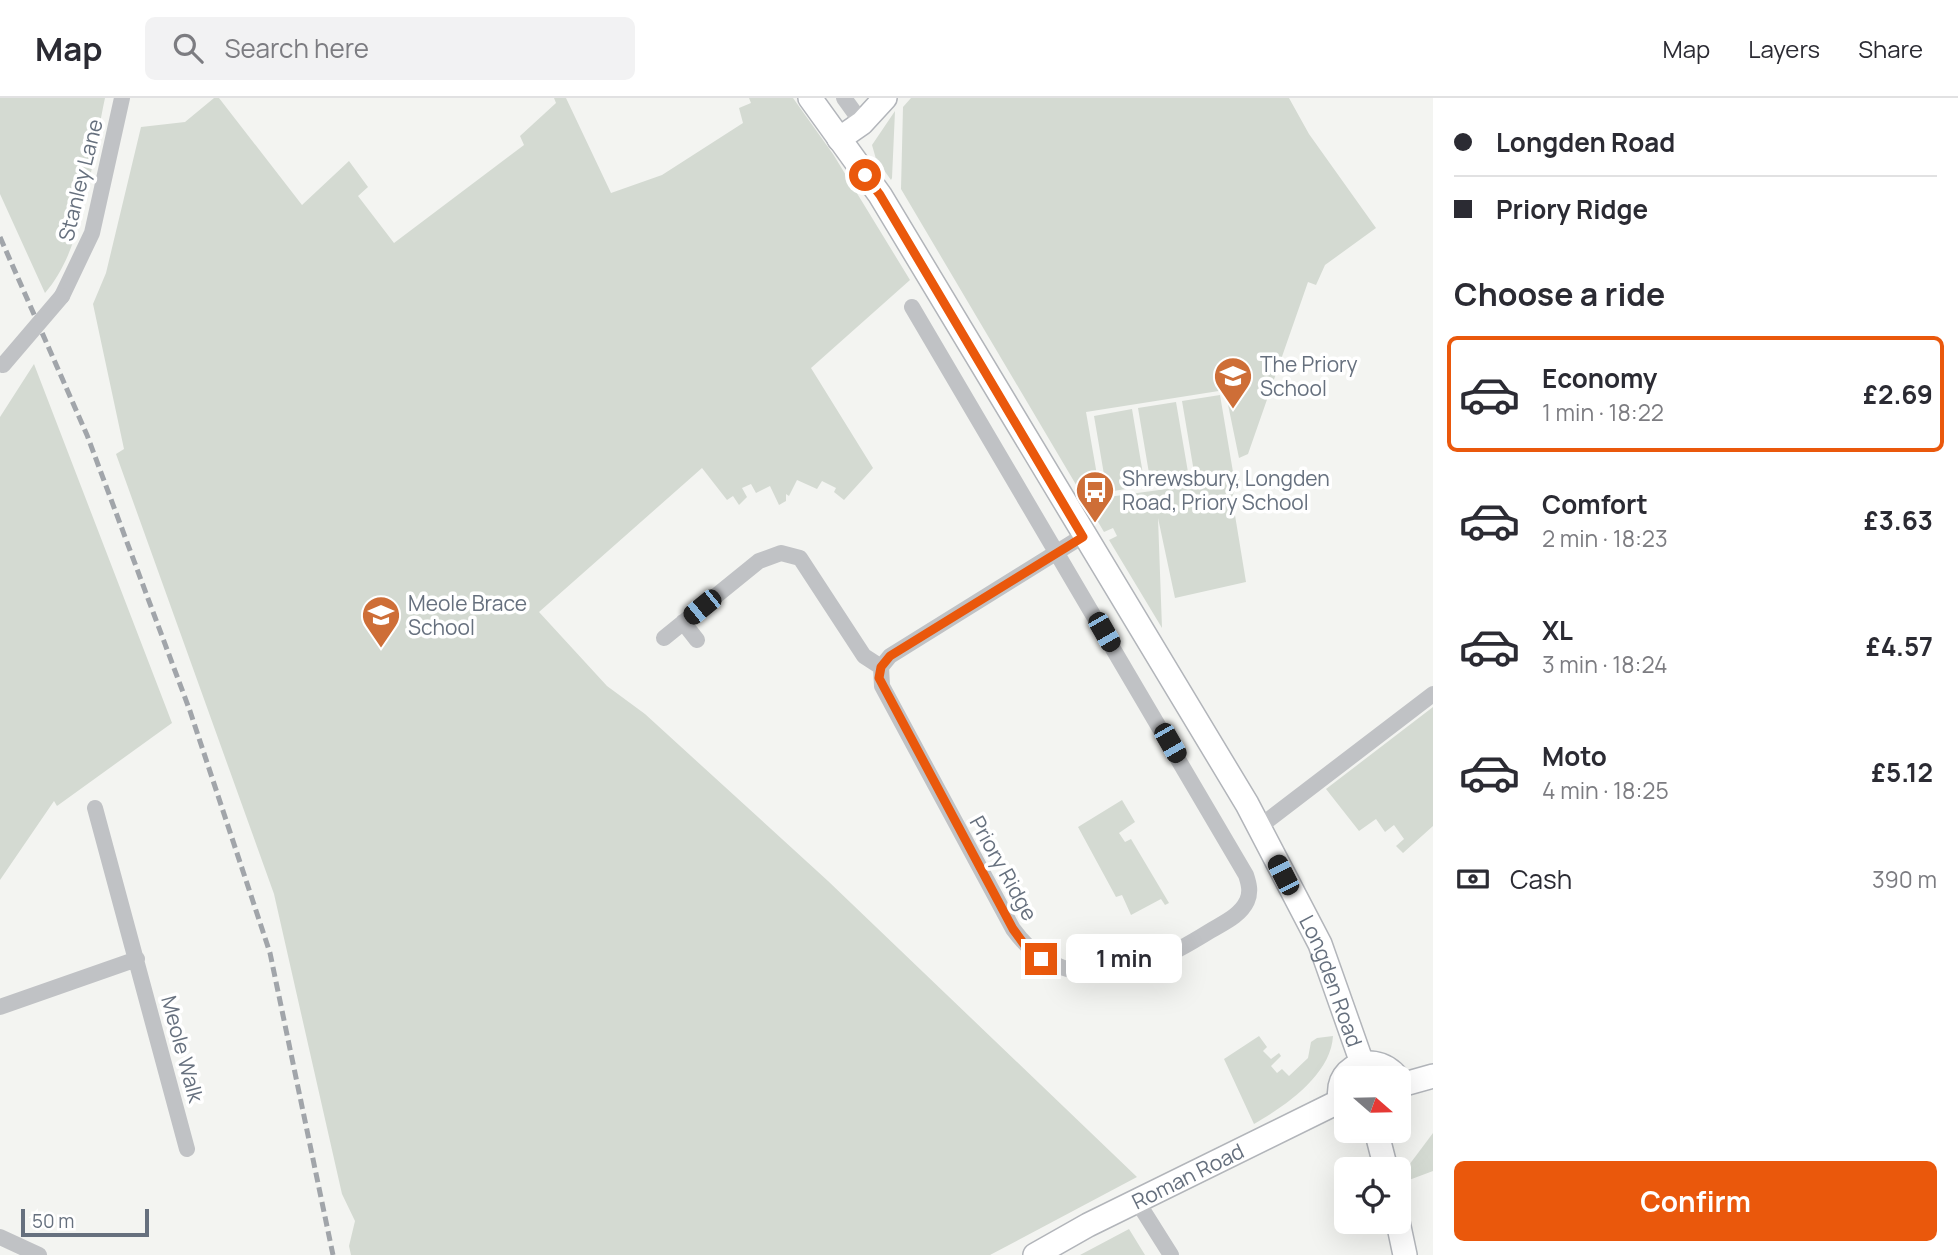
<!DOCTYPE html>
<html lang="en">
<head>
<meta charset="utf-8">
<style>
	:root { --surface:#fff; --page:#f2f2f3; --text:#2b2b33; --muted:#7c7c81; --line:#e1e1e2; --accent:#ea580c }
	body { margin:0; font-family:Manrope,sans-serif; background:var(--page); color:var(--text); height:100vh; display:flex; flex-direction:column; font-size:26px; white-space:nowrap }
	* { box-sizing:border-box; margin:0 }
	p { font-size:23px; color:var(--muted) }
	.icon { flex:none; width:38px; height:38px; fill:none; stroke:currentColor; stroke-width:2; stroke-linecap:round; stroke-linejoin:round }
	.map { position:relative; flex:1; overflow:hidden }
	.panel { display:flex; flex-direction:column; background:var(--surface); width:525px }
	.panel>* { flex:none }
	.top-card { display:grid; align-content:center; height:154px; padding:0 21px; background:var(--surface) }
	.needle { width:46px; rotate:110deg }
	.tools { position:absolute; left:1334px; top:968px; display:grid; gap:14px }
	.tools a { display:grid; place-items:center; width:77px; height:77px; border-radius:10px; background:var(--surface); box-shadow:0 7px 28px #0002; font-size:35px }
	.scale { position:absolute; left:21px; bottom:18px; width:128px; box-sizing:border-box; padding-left:7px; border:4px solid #66707e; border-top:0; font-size:19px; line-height:24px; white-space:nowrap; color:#66707e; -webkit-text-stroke:5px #fff; paint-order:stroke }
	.end { position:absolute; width:32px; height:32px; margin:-16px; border:9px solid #ea580c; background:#fff; box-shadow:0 0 0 4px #fff }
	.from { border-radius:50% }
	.bubble { position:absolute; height:49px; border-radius:10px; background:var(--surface); box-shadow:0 7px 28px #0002; font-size:23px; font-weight:700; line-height:49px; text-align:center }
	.car { position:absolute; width:21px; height:42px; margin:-21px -10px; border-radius:9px; box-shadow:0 0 5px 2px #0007; background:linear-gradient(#222 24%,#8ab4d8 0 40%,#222 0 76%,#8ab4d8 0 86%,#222 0) }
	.top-card b { display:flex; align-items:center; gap:24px; height:66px; font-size:26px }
	.top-card b+b { border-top:2px solid var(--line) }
	.top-card i { width:18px; height:18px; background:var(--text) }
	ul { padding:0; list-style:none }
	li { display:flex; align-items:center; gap:21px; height:116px; margin:0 14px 10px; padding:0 7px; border:4px solid transparent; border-radius:10px }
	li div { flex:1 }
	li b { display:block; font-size:26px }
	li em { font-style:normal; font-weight:700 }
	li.active { border-color:var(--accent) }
	li>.icon { width:63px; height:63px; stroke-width:1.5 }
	h2 { padding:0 21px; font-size:32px; line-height:84px }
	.pay { display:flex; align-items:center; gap:18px; height:77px; padding:0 21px; font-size:26px }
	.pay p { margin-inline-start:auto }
	.primary-button { display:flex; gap:14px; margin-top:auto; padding:14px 21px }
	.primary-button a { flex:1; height:80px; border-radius:10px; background:var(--accent); color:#fff; font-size:28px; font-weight:700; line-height:80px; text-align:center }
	header { display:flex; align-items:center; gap:42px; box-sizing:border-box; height:98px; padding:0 35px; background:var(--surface); border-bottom:2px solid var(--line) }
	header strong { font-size:33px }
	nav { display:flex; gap:38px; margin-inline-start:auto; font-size:24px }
	.search { width:490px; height:63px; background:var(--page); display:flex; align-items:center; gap:18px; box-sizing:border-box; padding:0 24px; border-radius:10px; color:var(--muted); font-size:26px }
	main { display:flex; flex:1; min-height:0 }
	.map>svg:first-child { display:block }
	.green { fill:#d4dad2 }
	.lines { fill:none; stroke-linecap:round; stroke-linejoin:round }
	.secondary-casing { stroke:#b2b5ba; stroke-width:26 }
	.street { stroke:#c0c2c5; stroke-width:16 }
	.secondary { stroke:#fff; stroke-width:23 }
	.rail { stroke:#a1a5aa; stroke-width:5; stroke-dasharray:10 5; stroke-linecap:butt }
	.street-bridge { stroke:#c0c2c5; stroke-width:16 }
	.route { stroke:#ea580c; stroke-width:9 }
	.labels { text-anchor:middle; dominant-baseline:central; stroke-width:7; stroke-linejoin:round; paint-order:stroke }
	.street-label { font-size:21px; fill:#66707e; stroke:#fff }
	.poi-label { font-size:21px; fill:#66707e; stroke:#fff; text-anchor:start }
</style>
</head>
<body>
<header>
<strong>Map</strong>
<div class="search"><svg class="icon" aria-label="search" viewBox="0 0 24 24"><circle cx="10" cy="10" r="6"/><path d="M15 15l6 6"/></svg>Search here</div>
<nav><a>Map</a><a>Layers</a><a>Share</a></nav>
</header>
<main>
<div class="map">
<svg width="1433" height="1157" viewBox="0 0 1433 1157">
	<rect width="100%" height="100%" fill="#f3f4f1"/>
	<path class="green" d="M 0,0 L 105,0 C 92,59 85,150 45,195 L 0,96 Z
		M 214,0 L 219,0 L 302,107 L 349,63 L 368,89 L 358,98 L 394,145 L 524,47 L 520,38 L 556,5 L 554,0 L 566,0 L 611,95 L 662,77 L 743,25 L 739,10 L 751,5 L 749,0 L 793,0 L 833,56 L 910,182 L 811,270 L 873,370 L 844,402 L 834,394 L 836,390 L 822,383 L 817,391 L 797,382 L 789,398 L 786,396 L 786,403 L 779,407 L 770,388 L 756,395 L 751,386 L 742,390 L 747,399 L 739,407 L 733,398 L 727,402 L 702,370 L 539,514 L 607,588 L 645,616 L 828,783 L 1137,1079 L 990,1157 L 351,1157 L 349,1148 L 355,1123 L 342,1096 L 274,796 L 116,356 L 124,351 L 93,206 L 106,175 L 141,29 L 185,24 Z
		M 911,0 L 1289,0 L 1309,36 L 1376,130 L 1325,167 L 1316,187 L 1308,184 L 1248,356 L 1239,360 L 1225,292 L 1086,314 L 1101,400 L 1239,381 L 1232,399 L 1246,484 L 1175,500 L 1158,420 L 1162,530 L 1109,442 L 1117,438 L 1113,430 L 1104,434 L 901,91 L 903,9 Z
		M 895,13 L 892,80 L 891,82 L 876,61 L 872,47 Z
		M 34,266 L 172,625 L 57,708 L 54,703 L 0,782 L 0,319 Z
		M 1220,297 L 1233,374 L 1195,380 L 1182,303 Z
		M 1176,304 L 1189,380 L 1151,387 L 1138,310 Z
		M 1132,311 L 1145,388 L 1107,394 L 1094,318 Z
		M 1433,609 L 1433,728 L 1403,755 L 1396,748 L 1404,741 L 1394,727 L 1385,734 L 1376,721 L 1359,733 L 1326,691 Z
		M 1122,702 L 1135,724 L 1119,735 L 1125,744 L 1131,741 L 1169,805 L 1165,807 L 1161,801 L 1131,817 L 1122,797 L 1116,799 L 1078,729 Z
		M 1259,938 L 1267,949 L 1263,953 L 1271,961 L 1279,955 L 1281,958 L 1271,968 L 1277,975 L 1282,971 L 1289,978 L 1308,960 L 1311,944 L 1317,940 L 1333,938 C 1331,977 1284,1009 1254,1026 L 1224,961 Z
		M 1433,1035 L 1433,1073 L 1409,1082 L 1406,1071 Z
		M 1129,1131 L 1145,1157 L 1080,1157 Z"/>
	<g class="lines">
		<g class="secondary-casing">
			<g id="secondary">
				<path id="s1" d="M 810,0 L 880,97 L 1247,706 L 1320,846 L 1362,965"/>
				<path d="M 839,41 L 862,25 L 885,0"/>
				<path d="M 1401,987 L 1433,978"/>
				<path d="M 1346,1014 C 1322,978 1370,945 1398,980"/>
				<path d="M 1376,1032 L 1386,1071"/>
				<path d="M 1398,1124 L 1405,1157"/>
				<path id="s2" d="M 1035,1157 L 1088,1127 L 1340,1003"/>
			</g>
		</g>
		<path class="street" d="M 844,0 L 862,25
			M 62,198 L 92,135 L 122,0
			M 683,524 L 697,542
			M 664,540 L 759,463 L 781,455 L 800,460 L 864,558 L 881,569 L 882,588 L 1013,831 C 1031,856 1053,870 1084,875 C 1129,881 1173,856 1210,833 C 1223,825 1240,818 1247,803 C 1251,794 1249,786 1246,777 L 912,209
			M 881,569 L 890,558 L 1083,438
			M 95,710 L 187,1051
			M 1259,729 L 1433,596
			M 0,909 L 137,861
			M 1137,1103 L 1171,1157
			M 0,1139 L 39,1157"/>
		<use href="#secondary" class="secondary"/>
		<path class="rail" d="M 0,139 L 87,337 L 190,613 L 270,855 L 333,1157"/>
		<path class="street-bridge" d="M 3,267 L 62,198"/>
	</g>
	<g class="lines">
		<path class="route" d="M 865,77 L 880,97 L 1083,439 L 890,558 L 881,569 L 879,580 L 1013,831 L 1026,849 L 1041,861"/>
	</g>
	<defs>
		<g id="school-pin" transform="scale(2.0125)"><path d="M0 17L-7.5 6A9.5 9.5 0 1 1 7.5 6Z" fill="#ce6e37" stroke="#fff"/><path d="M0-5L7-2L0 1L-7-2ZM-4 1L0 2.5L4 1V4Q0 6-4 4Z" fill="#fff"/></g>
		<g id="bus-pin" transform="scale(2.0125)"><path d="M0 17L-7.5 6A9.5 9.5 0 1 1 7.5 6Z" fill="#ce6e37" stroke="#fff"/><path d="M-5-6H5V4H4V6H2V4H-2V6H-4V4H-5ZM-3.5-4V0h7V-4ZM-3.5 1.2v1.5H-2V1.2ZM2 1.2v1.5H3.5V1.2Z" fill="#fff"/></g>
	</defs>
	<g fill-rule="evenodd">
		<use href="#school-pin" x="1233" y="278"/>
		<use href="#bus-pin" x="1095" y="392"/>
		<use href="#school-pin" x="381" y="517"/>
	</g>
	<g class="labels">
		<g class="street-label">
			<text transform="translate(80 82) rotate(-76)">Stanley Lane</text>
			<text transform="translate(1004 770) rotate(61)">Priory Ridge</text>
			<text stroke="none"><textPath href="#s1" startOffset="1027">Longden Road</textPath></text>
			<text transform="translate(183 951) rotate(75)">Meole Walk</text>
			<text stroke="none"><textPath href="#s2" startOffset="172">Roman Road</textPath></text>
		</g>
		<g class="poi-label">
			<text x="1260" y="266">The Priory<tspan x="1260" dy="24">School</tspan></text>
			<text x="1122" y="380">Shrewsbury, Longden<tspan x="1122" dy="24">Road, Priory School</tspan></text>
			<text x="408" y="505">Meole Brace<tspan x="408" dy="24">School</tspan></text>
		</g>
	</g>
</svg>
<div class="tools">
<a><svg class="needle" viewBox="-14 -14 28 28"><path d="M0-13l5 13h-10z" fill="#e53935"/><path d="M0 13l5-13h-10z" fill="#7c7c81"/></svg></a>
<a><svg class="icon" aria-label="locate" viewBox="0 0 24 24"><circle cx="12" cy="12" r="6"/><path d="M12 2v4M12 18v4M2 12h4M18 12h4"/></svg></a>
</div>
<div class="scale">50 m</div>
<i class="end from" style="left:865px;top:77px"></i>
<i class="end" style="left:1041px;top:861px"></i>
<div class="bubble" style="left:1066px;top:836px;width:116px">1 min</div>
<i class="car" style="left:702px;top:509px;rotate:231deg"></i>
<i class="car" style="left:1104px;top:534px;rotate:150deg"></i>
<i class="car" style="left:1170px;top:645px;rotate:150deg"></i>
<i class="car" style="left:1283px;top:777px;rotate:333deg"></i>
</div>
<section class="panel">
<div class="top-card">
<b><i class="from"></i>Longden Road</b>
<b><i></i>Priory Ridge</b>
</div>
<h2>Choose a ride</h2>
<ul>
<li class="active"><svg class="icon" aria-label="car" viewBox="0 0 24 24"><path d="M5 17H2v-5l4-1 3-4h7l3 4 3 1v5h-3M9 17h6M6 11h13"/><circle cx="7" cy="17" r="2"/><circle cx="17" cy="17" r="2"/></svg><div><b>Economy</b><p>1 min · 18:22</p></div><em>£2.69</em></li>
<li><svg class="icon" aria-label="car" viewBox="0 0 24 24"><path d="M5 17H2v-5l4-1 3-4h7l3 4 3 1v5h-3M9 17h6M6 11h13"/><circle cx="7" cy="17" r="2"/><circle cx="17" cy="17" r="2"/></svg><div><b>Comfort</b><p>2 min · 18:23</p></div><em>£3.63</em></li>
<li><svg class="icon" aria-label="car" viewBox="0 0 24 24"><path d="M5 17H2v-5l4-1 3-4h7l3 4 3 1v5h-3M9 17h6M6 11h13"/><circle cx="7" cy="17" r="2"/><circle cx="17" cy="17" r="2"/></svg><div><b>XL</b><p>3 min · 18:24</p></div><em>£4.57</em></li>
<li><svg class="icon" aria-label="car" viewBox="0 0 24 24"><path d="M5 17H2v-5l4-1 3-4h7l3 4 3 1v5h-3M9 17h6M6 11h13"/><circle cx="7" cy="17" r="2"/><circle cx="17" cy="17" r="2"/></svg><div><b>Moto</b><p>4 min · 18:25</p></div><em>£5.12</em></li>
</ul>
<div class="pay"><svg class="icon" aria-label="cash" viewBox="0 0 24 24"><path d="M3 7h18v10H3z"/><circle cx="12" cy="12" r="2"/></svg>Cash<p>390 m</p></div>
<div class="primary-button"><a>Confirm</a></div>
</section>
</main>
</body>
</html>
